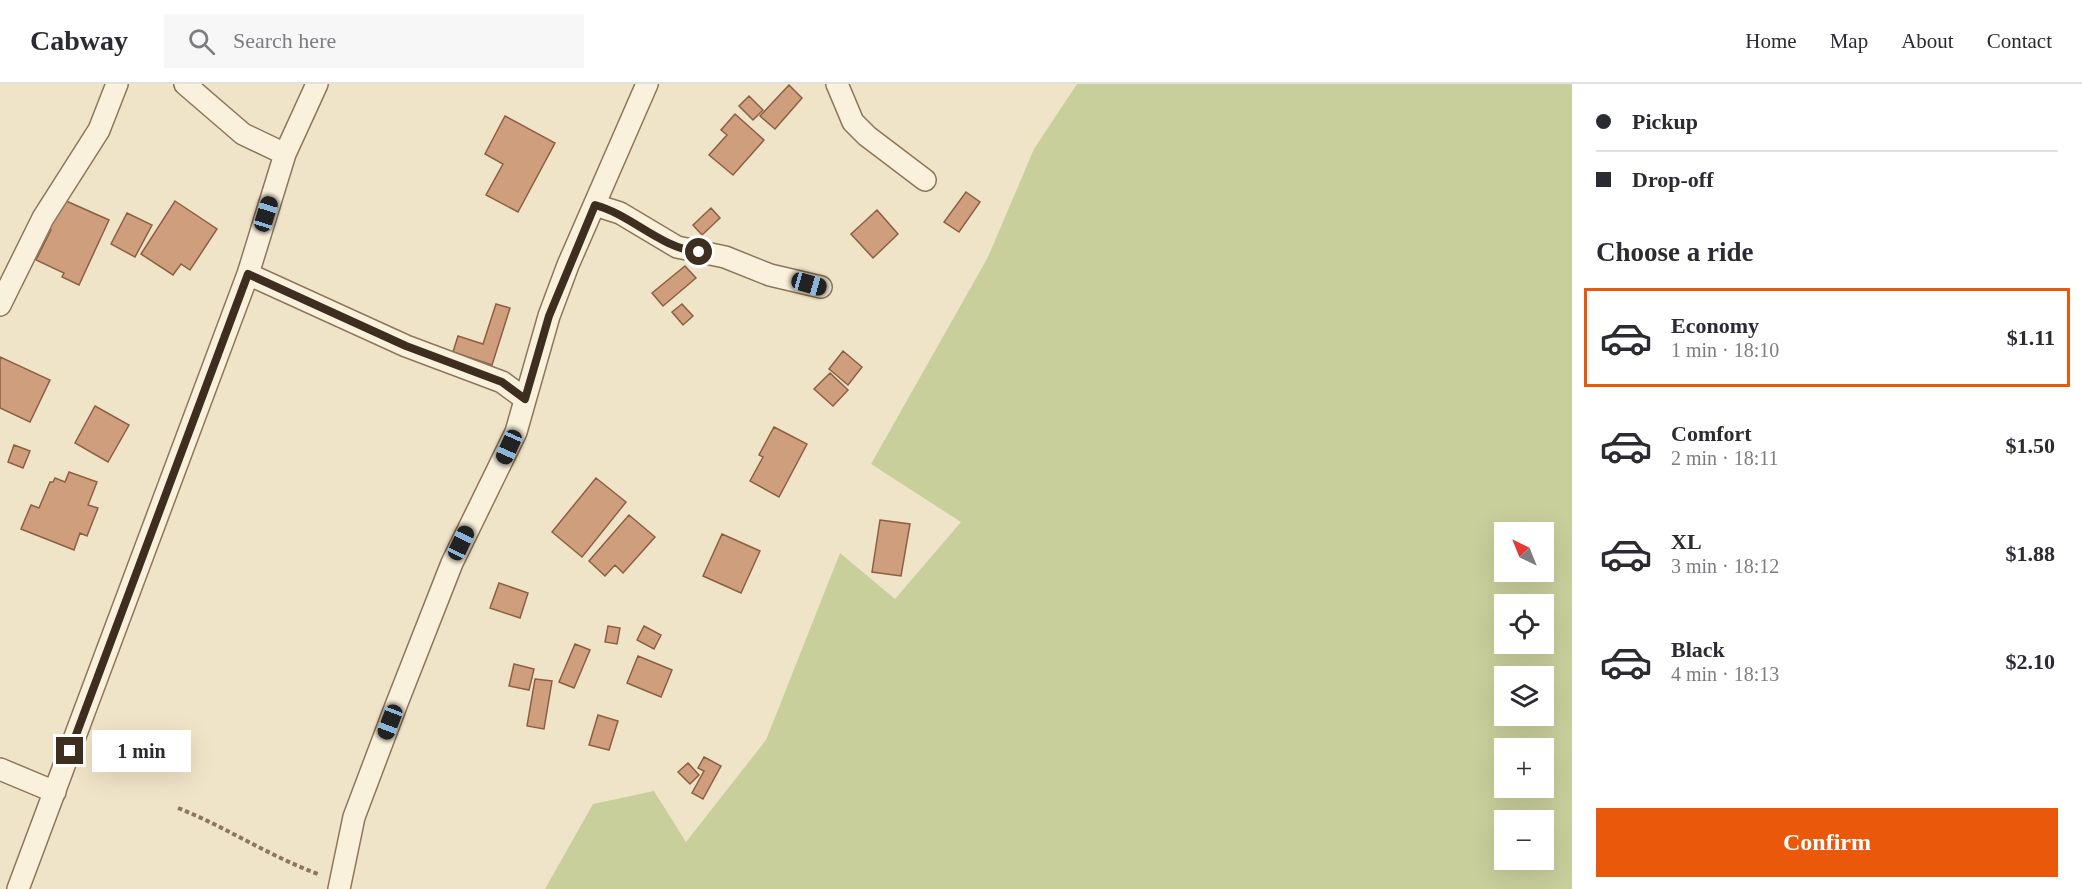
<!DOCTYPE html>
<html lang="en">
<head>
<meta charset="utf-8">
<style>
	:root { --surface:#fff; --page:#f7f7f7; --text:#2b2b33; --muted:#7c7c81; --line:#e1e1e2; --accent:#ea580c }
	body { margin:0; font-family:"Times New Roman",serif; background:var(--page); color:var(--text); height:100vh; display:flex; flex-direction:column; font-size:22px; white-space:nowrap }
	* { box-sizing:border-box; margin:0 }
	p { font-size:20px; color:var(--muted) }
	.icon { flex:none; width:33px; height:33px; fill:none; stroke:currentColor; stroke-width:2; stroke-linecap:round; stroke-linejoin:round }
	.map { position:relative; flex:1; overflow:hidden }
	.side { display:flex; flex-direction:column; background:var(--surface); width:510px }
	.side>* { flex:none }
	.hud { display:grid; align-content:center; height:132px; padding:0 24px; background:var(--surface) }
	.needle { width:39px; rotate:317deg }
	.tools { position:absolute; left:1494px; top:438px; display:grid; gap:12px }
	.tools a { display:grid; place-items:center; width:60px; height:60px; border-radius:0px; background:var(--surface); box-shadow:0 6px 24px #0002; font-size:30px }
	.end { position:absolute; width:27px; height:27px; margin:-14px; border:8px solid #3d2e20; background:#fff; box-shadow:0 0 0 3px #fff }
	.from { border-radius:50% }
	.bubble { position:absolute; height:42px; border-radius:0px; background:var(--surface); box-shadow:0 6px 24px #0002; font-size:20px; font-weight:800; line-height:42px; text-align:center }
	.car { position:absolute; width:18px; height:36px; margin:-18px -9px; border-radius:8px; box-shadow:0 0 4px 2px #0007; background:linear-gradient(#222 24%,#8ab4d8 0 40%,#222 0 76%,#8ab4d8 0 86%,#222 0) }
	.hud b { display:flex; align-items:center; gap:21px; height:57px; font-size:22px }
	.hud b+b { border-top:2px solid var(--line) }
	.hud i { width:15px; height:15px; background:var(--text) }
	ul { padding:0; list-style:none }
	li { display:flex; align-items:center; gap:18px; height:99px; margin:0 12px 9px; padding:0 12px; border:3px solid transparent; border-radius:0px }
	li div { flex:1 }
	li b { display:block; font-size:22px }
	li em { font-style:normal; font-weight:800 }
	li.selected { border-color:var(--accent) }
	li>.icon { width:54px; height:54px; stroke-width:1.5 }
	h2 { padding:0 24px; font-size:27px; line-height:72px }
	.action { display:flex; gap:12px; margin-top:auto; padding:12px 24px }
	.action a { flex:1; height:69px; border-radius:0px; background:var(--accent); color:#fff; font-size:24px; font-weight:800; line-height:69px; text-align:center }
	header { display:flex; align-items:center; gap:36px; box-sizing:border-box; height:84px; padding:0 30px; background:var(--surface); border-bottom:2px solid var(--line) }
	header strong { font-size:28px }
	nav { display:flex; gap:33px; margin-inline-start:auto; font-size:21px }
	.search { width:420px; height:54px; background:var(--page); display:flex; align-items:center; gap:15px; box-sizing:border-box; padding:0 21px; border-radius:0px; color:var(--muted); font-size:22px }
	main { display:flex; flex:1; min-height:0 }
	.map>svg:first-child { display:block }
	.green { fill:#c9cf9b; fill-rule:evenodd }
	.building { fill:#cf9f7d; stroke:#8d5f41; stroke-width:1.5 }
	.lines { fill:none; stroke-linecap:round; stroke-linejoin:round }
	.street-casing { stroke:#8d765c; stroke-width:24 }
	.path { stroke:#8d765c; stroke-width:4; stroke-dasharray:4.5 3; stroke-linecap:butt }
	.street { stroke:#faf1dc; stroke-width:21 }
	.route { stroke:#3d2e20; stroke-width:8 }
</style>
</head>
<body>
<header>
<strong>Cabway</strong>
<div class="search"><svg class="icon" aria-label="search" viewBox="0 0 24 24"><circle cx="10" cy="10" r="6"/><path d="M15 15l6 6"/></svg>Search here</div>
<nav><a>Home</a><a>Map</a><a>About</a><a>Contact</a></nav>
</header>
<main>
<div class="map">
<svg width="1572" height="805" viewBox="0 0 1572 805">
	<rect width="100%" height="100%" fill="#f0e4c8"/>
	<path class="green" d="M 1077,0 L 1572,0 L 1572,805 L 545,805 L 593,720 L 654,707 L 686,758 L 766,656 L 840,469 L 895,515 L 961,438 L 871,380 L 988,173 L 1034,65 ZM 1504,448 L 1544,448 L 1544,488 L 1504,488 ZM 1504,520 L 1544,520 L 1544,560 L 1504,560 ZM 1504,592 L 1544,592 L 1544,632 L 1504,632 ZM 1504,664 L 1544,664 L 1544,704 L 1504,704 ZM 1504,736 L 1544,736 L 1544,776 L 1504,776 Z"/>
	<path class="building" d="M 789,1 L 802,14 L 775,45 L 760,32 Z
		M 749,12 L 763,26 L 753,36 L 739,22 Z
		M 735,30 L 764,56 L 733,91 L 709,71 L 727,51 L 721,46 Z
		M 505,32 L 555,59 L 518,128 L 486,111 L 503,80 L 485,70 Z
		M 966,108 L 980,118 L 959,148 L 944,138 Z
		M 64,116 L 109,136 L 79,201 L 62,193 L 64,189 L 36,176 L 51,146 L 46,144 Z
		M 175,117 L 217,145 L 190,186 L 181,180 L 173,191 L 141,170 Z
		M 711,124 L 720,134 L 702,151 L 693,141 Z
		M 877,126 L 898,150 L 873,174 L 851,150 Z
		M 127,129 L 152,141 L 135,173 L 111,160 Z
		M 685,182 L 696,194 L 663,222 L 652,209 Z
		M 496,220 L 510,224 L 492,281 L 453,268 L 458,252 L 483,260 Z
		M 682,220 L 693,232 L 683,241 L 672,228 Z
		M 843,267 L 862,283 L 848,301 L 829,285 Z
		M 0,273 L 50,296 L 30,338 L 0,324 Z
		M 830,289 L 848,306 L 833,322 L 814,305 Z
		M 95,322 L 129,341 L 108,378 L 75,359 Z
		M 774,343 L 807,360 L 779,413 L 750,397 L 763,373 L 759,371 Z
		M 14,361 L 30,367 L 23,384 L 8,378 Z
		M 69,388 L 97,398 L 88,421 L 98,424 L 87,452 L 80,449 L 74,466 L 21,445 L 31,421 L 39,424 L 50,398 L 53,398 L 55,394 L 65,398 Z
		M 596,394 L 626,418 L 582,473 L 552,448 Z
		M 629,431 L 655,453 L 623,489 L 615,481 L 605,492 L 589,477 Z
		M 880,436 L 910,440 L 901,492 L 872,488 Z
		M 722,450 L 760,467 L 741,509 L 703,492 Z
		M 499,499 L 528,509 L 520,534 L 490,524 Z
		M 608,542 L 620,544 L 617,560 L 605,558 Z
		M 644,542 L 661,551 L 654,565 L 637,556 Z
		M 575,560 L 590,566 L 574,604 L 559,598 Z
		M 638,572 L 672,586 L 661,613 L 627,599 Z
		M 514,580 L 534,585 L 529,606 L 509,602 Z
		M 535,595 L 552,597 L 544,645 L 527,642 Z
		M 598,631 L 618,637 L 609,666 L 589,661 Z
		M 704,673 L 721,682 L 703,715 L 692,709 L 704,687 L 698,684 Z
		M 688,679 L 699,691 L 690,700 L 678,688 Z"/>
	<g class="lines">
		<g class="street-casing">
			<path id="street" d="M 185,0 L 243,50 L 285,70
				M 837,0 L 853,38 L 867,52 L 925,96
				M 595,121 L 620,129 L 677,163 L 725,173 L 770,191 L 821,203
				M 248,190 L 406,262 L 502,298 L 525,315
				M 0,221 L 43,134 L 99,46 L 117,0
				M 0,685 L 55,708
				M 18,805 L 248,190 L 285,70 L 317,0
				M 339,805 L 354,733 L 397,619 L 452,479 L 516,348 L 549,232 L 568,181 L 647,0"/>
		</g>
		<path class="path" d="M 178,724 C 226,743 269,772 318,790"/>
		<use href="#street" class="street"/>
	</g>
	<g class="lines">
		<path class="route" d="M 70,667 L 248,190 L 406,262 L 502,298 L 525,315 L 549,232 L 595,121 C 632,131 660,164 699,168"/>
	</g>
</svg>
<div class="tools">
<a><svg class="needle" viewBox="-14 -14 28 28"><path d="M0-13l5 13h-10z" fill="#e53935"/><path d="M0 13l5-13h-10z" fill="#7c7c81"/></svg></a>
<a><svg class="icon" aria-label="locate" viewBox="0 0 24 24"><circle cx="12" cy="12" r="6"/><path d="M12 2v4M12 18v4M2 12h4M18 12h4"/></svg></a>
<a><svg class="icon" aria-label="layers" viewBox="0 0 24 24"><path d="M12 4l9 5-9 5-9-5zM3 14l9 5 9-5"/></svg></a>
<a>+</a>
<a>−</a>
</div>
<i class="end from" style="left:699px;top:168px"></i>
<i class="end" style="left:70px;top:667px"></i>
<div class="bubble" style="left:92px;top:646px;width:99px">1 min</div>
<i class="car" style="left:266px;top:130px;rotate:17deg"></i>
<i class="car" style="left:809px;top:200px;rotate:106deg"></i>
<i class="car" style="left:509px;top:363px;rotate:204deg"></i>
<i class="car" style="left:461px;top:459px;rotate:25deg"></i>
<i class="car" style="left:390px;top:638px;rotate:201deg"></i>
</div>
<section class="side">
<div class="hud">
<b><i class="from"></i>Pickup</b>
<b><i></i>Drop-off</b>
</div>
<h2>Choose a ride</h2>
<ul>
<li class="selected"><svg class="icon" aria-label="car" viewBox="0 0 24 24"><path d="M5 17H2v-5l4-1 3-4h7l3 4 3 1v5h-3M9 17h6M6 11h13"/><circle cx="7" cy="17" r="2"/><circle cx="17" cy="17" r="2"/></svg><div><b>Economy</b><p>1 min · 18:10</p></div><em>$1.11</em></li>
<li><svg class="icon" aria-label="car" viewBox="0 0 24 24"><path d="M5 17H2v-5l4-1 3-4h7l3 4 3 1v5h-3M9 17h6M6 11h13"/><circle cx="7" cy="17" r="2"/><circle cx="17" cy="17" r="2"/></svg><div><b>Comfort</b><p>2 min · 18:11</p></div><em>$1.50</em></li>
<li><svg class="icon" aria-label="car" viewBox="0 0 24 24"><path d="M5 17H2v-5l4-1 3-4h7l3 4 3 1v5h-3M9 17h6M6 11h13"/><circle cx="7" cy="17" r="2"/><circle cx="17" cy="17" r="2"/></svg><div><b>XL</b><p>3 min · 18:12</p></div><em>$1.88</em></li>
<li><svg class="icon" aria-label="car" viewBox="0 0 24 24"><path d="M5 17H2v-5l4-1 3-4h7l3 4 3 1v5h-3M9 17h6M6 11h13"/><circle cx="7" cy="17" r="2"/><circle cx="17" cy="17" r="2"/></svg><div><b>Black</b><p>4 min · 18:13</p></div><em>$2.10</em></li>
</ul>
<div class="action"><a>Confirm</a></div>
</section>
</main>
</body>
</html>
